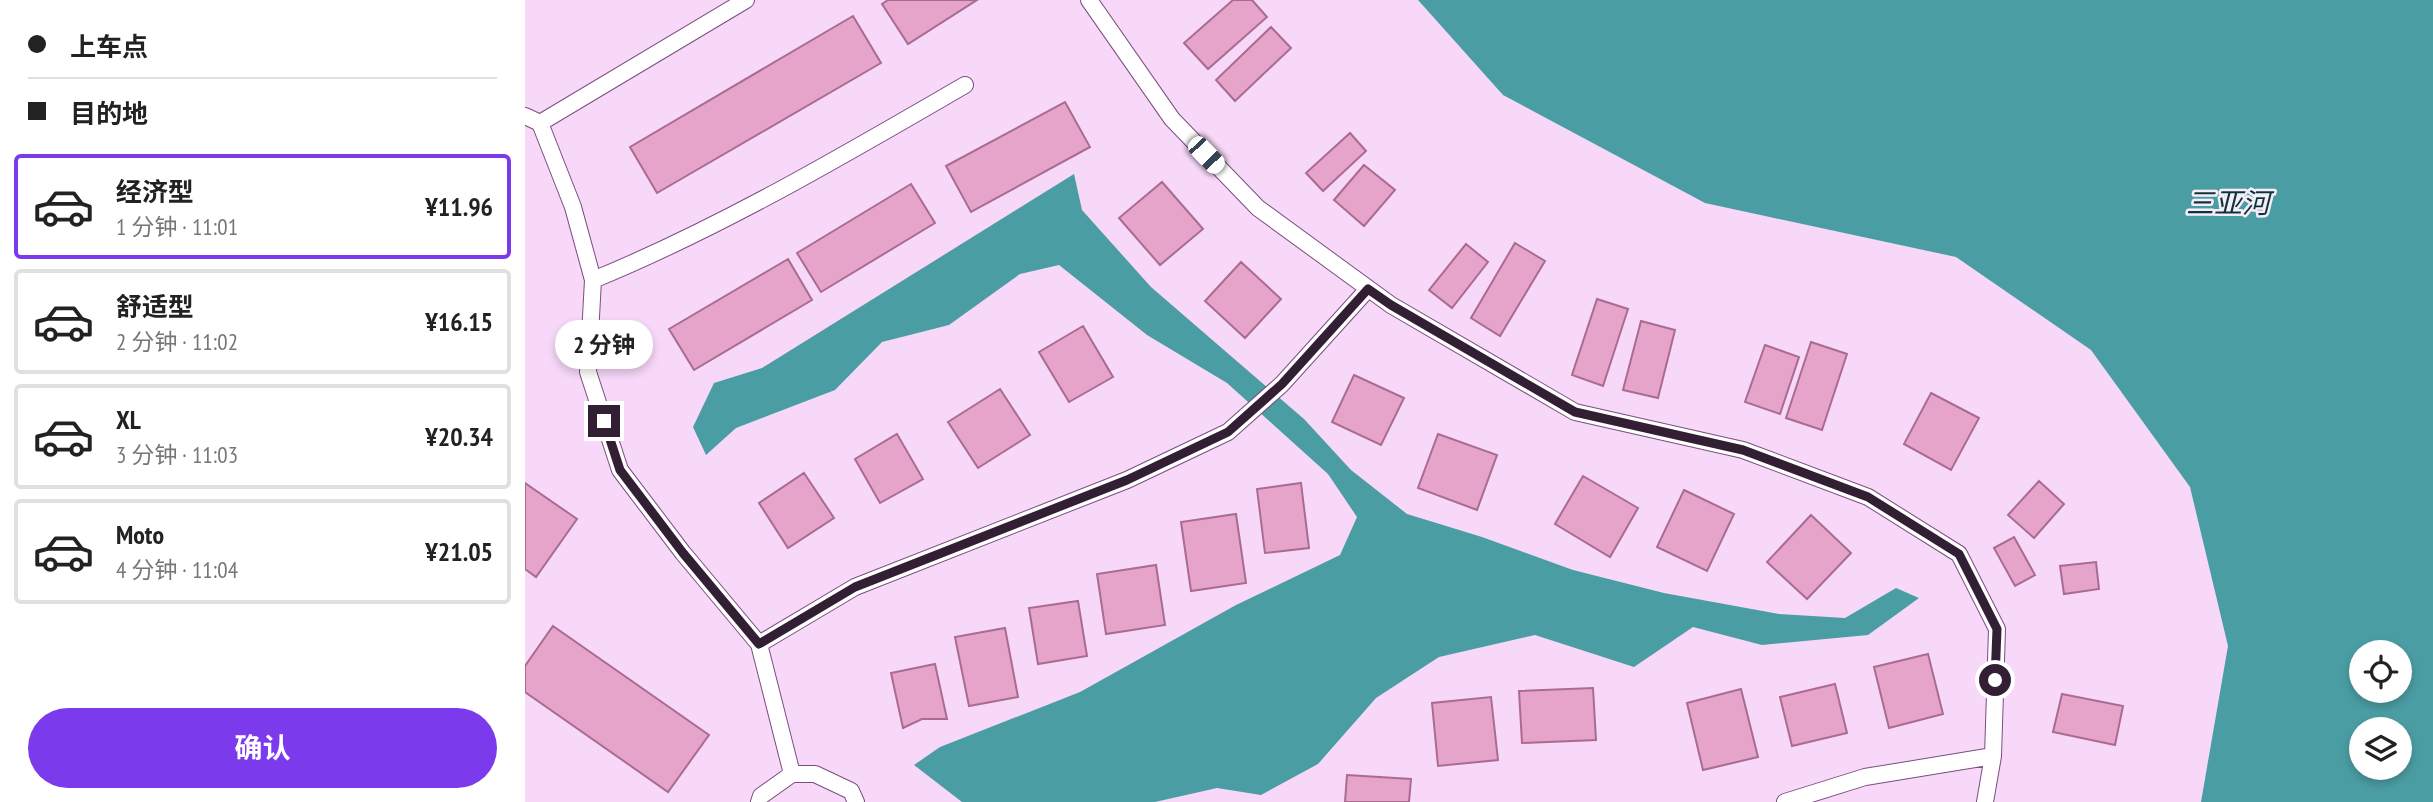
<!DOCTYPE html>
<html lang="zh">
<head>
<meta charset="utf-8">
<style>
	:root { --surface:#fff; --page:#f6f6f6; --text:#222; --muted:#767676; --line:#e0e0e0; --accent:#7c3aed }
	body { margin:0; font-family:"PT Sans Narrow","Noto Sans SC",sans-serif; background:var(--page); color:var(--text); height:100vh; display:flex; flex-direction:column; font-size:26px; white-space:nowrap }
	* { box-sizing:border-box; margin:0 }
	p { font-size:23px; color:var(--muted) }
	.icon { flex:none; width:38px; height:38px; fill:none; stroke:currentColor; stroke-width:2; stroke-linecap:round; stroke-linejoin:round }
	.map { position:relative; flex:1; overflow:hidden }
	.sheet { display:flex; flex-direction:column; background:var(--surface); width:525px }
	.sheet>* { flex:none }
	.banner { display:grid; align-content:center; height:154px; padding:0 28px; background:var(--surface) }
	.fabs { position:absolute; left:1824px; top:640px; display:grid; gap:14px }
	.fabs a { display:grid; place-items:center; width:63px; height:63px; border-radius:50%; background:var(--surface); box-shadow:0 4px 10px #0003; font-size:35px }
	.end { position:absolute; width:32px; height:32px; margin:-16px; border:9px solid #321f34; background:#fff; box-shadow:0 0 0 4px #fff }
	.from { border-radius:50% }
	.bubble { position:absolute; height:49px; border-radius:24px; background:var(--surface); box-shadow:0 4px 10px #0003; font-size:23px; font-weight:700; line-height:49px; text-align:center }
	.car { position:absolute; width:21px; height:42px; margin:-21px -10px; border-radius:9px; box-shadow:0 0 5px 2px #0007; background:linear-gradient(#fff 24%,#345 0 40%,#fff 0 76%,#345 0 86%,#fff 0) }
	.banner b { display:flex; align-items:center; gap:24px; height:66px; font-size:26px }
	.banner b+b { border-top:2px solid var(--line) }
	.banner i { width:18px; height:18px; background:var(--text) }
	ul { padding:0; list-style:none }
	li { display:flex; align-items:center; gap:21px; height:105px; margin:0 14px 10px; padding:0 14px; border:4px solid var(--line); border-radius:7px }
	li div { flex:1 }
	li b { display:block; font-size:26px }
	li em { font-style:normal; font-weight:700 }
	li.on { border-color:var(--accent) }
	li>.icon { width:63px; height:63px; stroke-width:1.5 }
	.primary-button { display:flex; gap:14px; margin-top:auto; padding:14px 28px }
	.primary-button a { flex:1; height:80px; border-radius:42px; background:var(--accent); color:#fff; font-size:28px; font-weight:700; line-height:80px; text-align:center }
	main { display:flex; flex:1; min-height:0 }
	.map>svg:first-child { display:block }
	.water { fill:#4b9da4; fill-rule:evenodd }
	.building { fill:#e6a4cb; stroke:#aa6b91; stroke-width:2 }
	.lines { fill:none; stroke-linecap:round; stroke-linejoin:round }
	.lane-casing { stroke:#7b4e7f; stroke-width:18 }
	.lane { stroke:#fff; stroke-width:16 }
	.route { stroke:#321f34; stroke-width:9 }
	.labels { text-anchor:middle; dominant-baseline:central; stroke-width:5; stroke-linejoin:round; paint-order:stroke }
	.water-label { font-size:28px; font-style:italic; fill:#0b3438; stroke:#f7edf8 }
</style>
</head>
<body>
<main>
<section class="sheet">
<div class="banner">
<b><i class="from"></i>上车点</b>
<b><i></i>目的地</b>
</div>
<ul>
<li class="on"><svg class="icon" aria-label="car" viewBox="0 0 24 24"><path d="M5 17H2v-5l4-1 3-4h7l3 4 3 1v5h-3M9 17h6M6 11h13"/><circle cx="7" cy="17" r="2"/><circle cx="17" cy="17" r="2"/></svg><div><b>经济型</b><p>1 分钟 · 11:01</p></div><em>¥11.96</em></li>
<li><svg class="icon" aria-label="car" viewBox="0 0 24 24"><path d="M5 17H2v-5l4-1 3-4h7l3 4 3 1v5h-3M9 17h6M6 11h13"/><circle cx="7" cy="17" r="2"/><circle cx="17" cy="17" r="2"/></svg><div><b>舒适型</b><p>2 分钟 · 11:02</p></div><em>¥16.15</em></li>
<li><svg class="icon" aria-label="car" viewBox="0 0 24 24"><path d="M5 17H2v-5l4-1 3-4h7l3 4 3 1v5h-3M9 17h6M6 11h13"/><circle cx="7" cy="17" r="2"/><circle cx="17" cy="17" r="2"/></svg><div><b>XL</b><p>3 分钟 · 11:03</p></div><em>¥20.34</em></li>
<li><svg class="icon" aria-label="car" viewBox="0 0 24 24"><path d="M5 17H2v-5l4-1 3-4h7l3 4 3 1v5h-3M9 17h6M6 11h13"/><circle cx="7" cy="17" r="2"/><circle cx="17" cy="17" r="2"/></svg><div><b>Moto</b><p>4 分钟 · 11:04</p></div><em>¥21.05</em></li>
</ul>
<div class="primary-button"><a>确认</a></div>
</section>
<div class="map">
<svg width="1908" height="802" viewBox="0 0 1908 802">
	<rect width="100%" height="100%" fill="#f7d8f9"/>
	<path class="water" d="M 893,0 L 1908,0 L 1908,802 L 1676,802 L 1703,646 L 1665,487 L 1566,350 L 1431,257 L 1180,203 L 978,95 ZM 1836,653 L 1874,653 L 1874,691 L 1836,691 ZM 1836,730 L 1874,730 L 1874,768 L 1836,768 Z
		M 549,174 L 557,210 L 626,287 L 779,419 L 826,470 L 882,514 L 957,537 L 1048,570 L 1139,593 L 1254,614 L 1320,618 L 1371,588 L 1394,598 L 1343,635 L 1237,645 L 1168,627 L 1109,667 L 1010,635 L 914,657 L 851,698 L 793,764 L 736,795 L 692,788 L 630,802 L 437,802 L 389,765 L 415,747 L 555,692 L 711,605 L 815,555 L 832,517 L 803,474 L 702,383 L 622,335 L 534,265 L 495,274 L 424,325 L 357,342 L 310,390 L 211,428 L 181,455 L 168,427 L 189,383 L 237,368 Z"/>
	<path class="building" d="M 363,0 L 452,0 L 383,44 L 357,4 Z
		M 708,0 L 727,0 L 742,17 L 683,69 L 659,43 Z
		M 328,16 L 356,63 L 132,193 L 105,147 Z
		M 746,27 L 766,48 L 710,101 L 691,80 Z
		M 540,102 L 565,147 L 446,212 L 421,166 Z
		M 825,133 L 841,151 L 798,191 L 781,173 Z
		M 839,165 L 870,190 L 839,226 L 809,200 Z
		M 637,182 L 678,229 L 635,265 L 594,218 Z
		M 386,184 L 410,223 L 296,292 L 272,253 Z
		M 990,243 L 1020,261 L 975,336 L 946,318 Z
		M 941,244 L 963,262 L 927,308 L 904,290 Z
		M 263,259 L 287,300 L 169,370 L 144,329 Z
		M 716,262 L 756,299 L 720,338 L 680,301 Z
		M 1072,299 L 1103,309 L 1078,386 L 1047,375 Z
		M 1116,321 L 1150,330 L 1133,398 L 1098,390 Z
		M 558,326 L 588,377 L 544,402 L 514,352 Z
		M 1286,342 L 1322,354 L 1297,430 L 1261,418 Z
		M 1240,345 L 1274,357 L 1255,414 L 1220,402 Z
		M 829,375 L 879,398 L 856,445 L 807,422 Z
		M 475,389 L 505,435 L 453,468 L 423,422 Z
		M 1406,393 L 1454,418 L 1426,470 L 1379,444 Z
		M 372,434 L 398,479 L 355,503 L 330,459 Z
		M 913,434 L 972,455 L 952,510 L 893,488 Z
		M 279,473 L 309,518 L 263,548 L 234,503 Z
		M 1058,476 L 1113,508 L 1085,557 L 1030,524 Z
		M 1514,481 L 1539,504 L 1509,538 L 1483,515 Z
		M 0,483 L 52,519 L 11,577 L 0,569 Z
		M 776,483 L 784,548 L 740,553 L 732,489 Z
		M 1159,490 L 1209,514 L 1182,571 L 1132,547 Z
		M 711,514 L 721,583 L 666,591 L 656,522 Z
		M 1286,515 L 1326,553 L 1282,599 L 1242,562 Z
		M 1489,537 L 1510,575 L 1490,586 L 1469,548 Z
		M 1571,562 L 1574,589 L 1539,594 L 1535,566 Z
		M 631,565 L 640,625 L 581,634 L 572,574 Z
		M 553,601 L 562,656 L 513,664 L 504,608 Z
		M 28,626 L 184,735 L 143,792 L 0,692 L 0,666 Z
		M 480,628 L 493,697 L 444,706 L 430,637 Z
		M 1403,654 L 1418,714 L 1364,728 L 1349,667 Z
		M 410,664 L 422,719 L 397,719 L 378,728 L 366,673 Z
		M 1310,684 L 1322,733 L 1267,746 L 1255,697 Z
		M 1068,688 L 1071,740 L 997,743 L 994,691 Z
		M 1216,689 L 1233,757 L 1178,770 L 1162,703 Z
		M 1537,694 L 1598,706 L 1590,745 L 1528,732 Z
		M 966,697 L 973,760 L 913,766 L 907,703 Z
		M 822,775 L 886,779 L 884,802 L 820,802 Z"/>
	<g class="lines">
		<g class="lane-casing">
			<path id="lane" d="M 564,0 L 647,119 L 733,208 L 866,305 L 1050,412 L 1218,450 L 1343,497 L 1434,554 L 1472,629 L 1468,756 L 1460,802
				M 0,116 L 15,123 L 221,0
				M 15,123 L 48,207 L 68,280 L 63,372 L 95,470 L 158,553 L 234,644
				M 68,280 C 197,227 319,155 440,85
				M 234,802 L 236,796 L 267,774
				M 331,802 L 326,791 L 290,774 L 267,774 L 234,644 L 330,587 L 602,480 L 703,432 L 757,384 L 843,289
				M 1260,802 L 1340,777 L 1468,756"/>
		</g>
		<use href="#lane" class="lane"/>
	</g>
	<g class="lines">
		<path class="route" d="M 79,421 L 95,470 L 158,553 L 234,644 L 330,587 L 602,480 L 703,432 L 757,384 L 843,289 L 866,305 L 1050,412 L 1218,450 L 1343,497 L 1434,554 L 1472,629 L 1470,680"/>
	</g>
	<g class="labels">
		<g class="water-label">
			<text x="1703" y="202">三亚河</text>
		</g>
	</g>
</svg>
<div class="fabs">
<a><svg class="icon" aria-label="locate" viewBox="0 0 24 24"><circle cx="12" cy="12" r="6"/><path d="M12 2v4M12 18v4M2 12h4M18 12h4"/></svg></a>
<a><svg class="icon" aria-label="layers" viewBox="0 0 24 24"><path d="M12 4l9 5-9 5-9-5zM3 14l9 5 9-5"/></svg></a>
</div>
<i class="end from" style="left:1470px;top:680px"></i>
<i class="end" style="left:79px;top:421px"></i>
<div class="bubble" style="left:30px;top:320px;width:98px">2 分钟</div>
<i class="car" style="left:681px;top:155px;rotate:136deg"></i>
</div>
</main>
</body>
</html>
